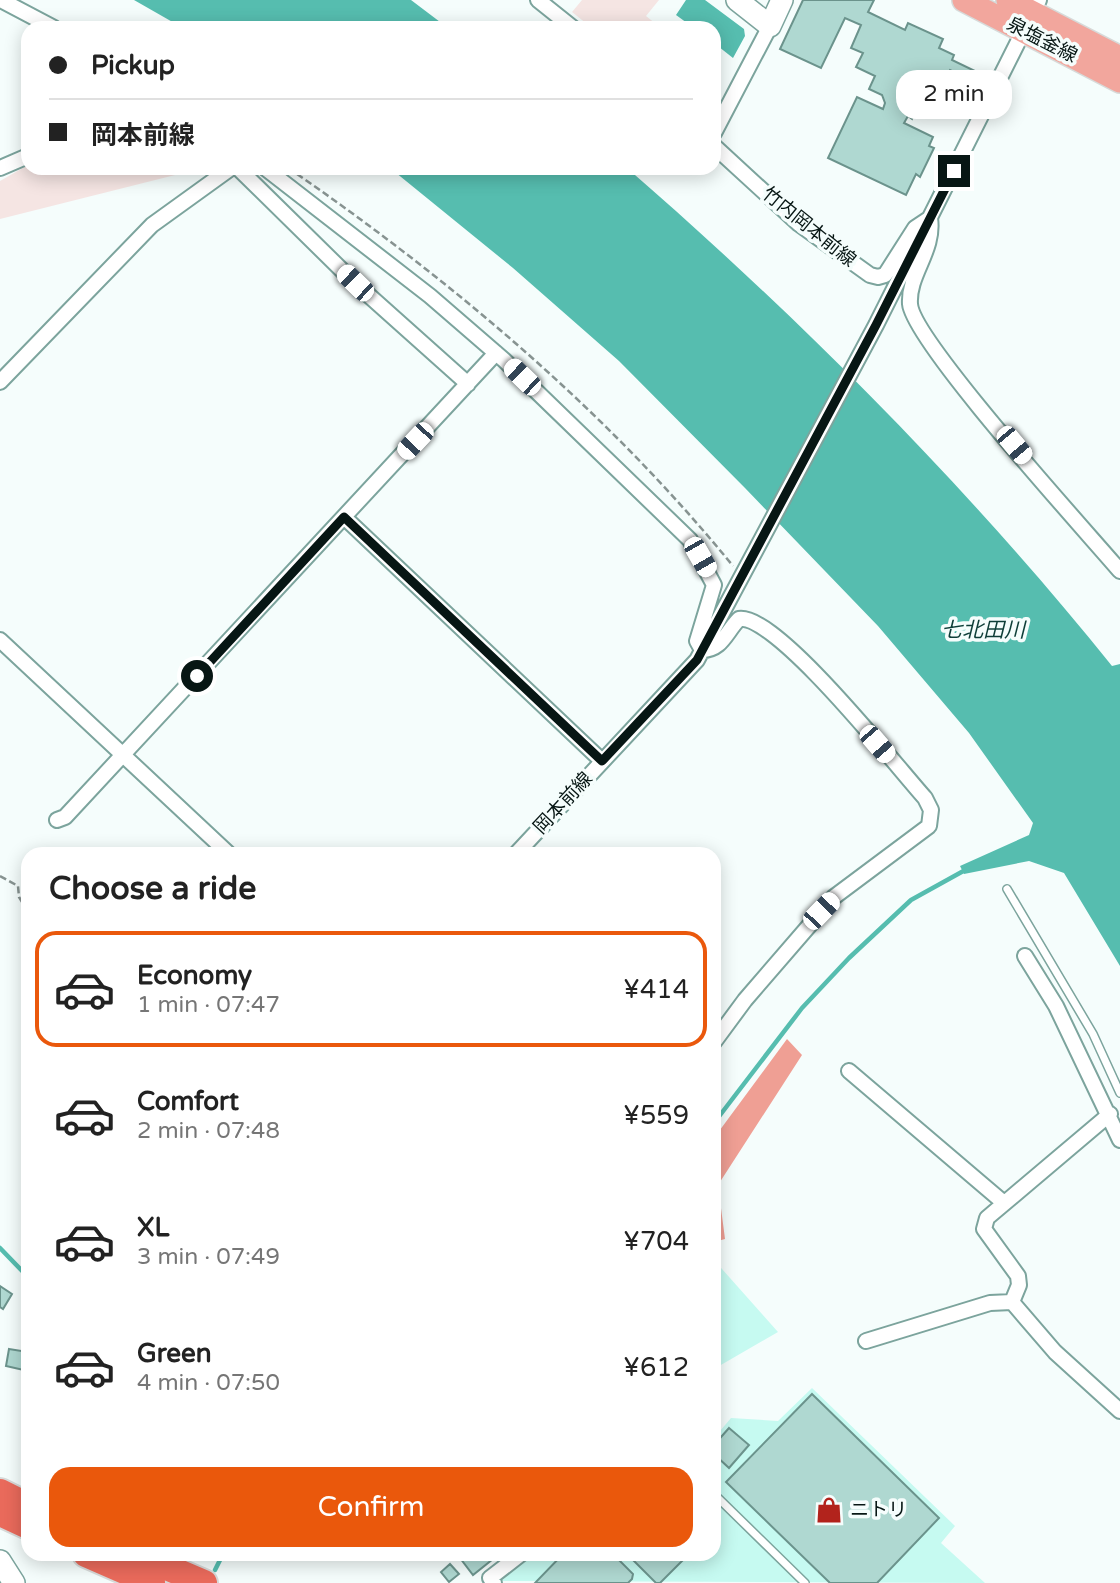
<!DOCTYPE html>
<html lang="en">
<head>
<meta charset="utf-8">
<style>
	:root { --surface:#fff; --page:#f2f2f2; --text:#222; --muted:#767676; --line:#e0e0e0; --accent:#ea580c }
	body { margin:0; font-family:"Varela Round","Noto Sans JP",sans-serif; background:var(--page); color:var(--text); height:100vh; display:flex; flex-direction:column; font-size:26px; white-space:nowrap }
	* { box-sizing:border-box; margin:0 }
	p { font-size:23px; color:var(--muted) }
	.icon { flex:none; width:38px; height:38px; fill:none; stroke:currentColor; stroke-width:2; stroke-linecap:round; stroke-linejoin:round }
	.map { position:relative; flex:1; overflow:hidden }
	.sheet { position:absolute; left:21px; top:847px; width:700px; height:714px; display:flex; flex-direction:column; background:var(--surface); border-radius:21px; box-shadow:0 4px 18px #0003 }
	.sheet>* { flex:none }
	.banner { position:absolute; left:21px; top:21px; width:700px; height:154px; border-radius:21px; box-shadow:0 4px 18px #0003; display:grid; align-content:center; height:154px; padding:0 28px; background:var(--surface) }
	.end { position:absolute; width:32px; height:32px; margin:-16px; border:9px solid #071614; background:#fff; box-shadow:0 0 0 4px #fff }
	.from { border-radius:50% }
	.bubble { position:absolute; height:49px; border-radius:21px; background:var(--surface); box-shadow:0 4px 18px #0003; font-size:23px; font-weight:600; line-height:49px; text-align:center }
	.car { position:absolute; width:21px; height:42px; margin:-21px -10px; border-radius:9px; box-shadow:0 0 5px 2px #0007; background:linear-gradient(#fff 24%,#345 0 40%,#fff 0 76%,#345 0 86%,#fff 0) }
	.banner b { display:flex; align-items:center; gap:24px; height:66px; font-size:26px }
	.banner b+b { border-top:2px solid var(--line) }
	.banner i { width:18px; height:18px; background:var(--text) }
	ul { padding:0; list-style:none }
	li { display:flex; align-items:center; gap:21px; height:116px; margin:0 14px 10px; padding:0 14px; border:4px solid transparent; border-radius:21px }
	li div { flex:1 }
	li b { display:block; font-size:26px }
	li em { font-style:normal; font-weight:600 }
	li.on { border-color:var(--accent) }
	li>.icon { width:63px; height:63px; stroke-width:1.5 }
	h2 { padding:0 28px; font-size:32px; line-height:84px }
	.cta { display:flex; gap:14px; margin-top:auto; padding:14px 28px }
	.cta a { flex:1; height:80px; border-radius:21px; background:var(--accent); color:#fff; font-size:28px; font-weight:600; line-height:80px; text-align:center }
	.map>svg:first-child { display:block }
	.built { fill:#c6faf1 }
	.green { fill:#f5e5e3 }
	.forest { fill:#ef9f94 }
	.water { fill:#56bdaf }
	.lines { fill:none; stroke-linecap:round; stroke-linejoin:round }
	.stream { stroke:#56bdaf; stroke-width:4.5 }
	.building { fill:#afd8d1; stroke:#6b938c; stroke-width:2 }
	.lane-casing { stroke:#7ca49d; stroke-width:10 }
	.street-casing { stroke:#7ca49d; stroke-width:18 }
	.secondary-casing { stroke:#7ca49d; stroke-width:24 }
	.primary-casing { stroke:#d7dad9; stroke-width:26 }
	.highway-casing { stroke:#d7dad9; stroke-width:30 }
	.path { stroke:#879391; stroke-width:2.5; stroke-dasharray:7 3.5; stroke-linecap:butt }
	.lane { stroke:#fff; stroke-width:7 }
	.street { stroke:#fff; stroke-width:14 }
	.secondary { stroke:#fff; stroke-width:21 }
	.primary { stroke:#f2a69d; stroke-width:23 }
	.highway { stroke:#e96a5b; stroke-width:26 }
	.route { stroke:#071614; stroke-width:9 }
	.labels { text-anchor:middle; dominant-baseline:central; stroke-width:7; stroke-linejoin:round; paint-order:stroke }
	.street-label { font-size:19px; fill:#071614; stroke:#f5fdfc }
	.poi-label { font-size:19px; fill:#071614; stroke:#f5fdfc; text-anchor:start }
	.water-label { font-size:21px; font-style:italic; fill:#0e3e38; stroke:#f5fdfc }
</style>
</head>
<body>
<div class="map">
<svg width="1120" height="1583" viewBox="0 0 1120 1583">
	<rect width="100%" height="100%" fill="#f5fdfc"/>
	<path class="built" d="M 714,1260 L 778,1332 L 714,1369 Z
		M 812,1388 L 955,1526 L 941,1543 L 985,1583 L 499,1581 L 533,1554 L 714,1554 L 714,1438 L 731,1418 L 778,1421 Z"/>
	<path class="green" d="M 582,0 L 659,0 L 646,16 L 661,28 L 592,28 L 572,12 Z
		M 28,165 L 28,168 L 194,168 L 191,171 L 0,219 L 0,181 Z"/>
	<path class="forest" d="M 787,1039 L 802,1055 L 718,1185 L 725,1239 L 714,1242 L 714,1138 Z"/>
	<path class="water" d="M 134,0 L 411,0 L 448,28 L 183,28 Z
		M 686,0 L 705,0 L 744,29 L 745,36 L 733,58 L 714,43 L 714,28 L 694,28 L 676,15 Z
		M 390,168 L 627,168 C 802,320 967,486 1112,666 L 1120,664 L 1120,966 L 1064,873 L 1029,861 L 964,874 L 960,866 L 1029,835 L 1033,823 L 969,733 L 878,626 L 745,488 L 619,361 L 513,268 Z"/>
	<g class="lines">
		<path class="stream" d="M 714,1123 L 802,1008 L 849,958 L 911,900 L 967,869
			M 0,1248 L 28,1277
			M 215,1570 L 223,1554"/>
	</g>
	<path class="building" d="M 803,0 L 874,0 L 868,12 L 905,30 L 908,23 L 943,39 L 939,48 L 954,55 L 952,60 L 977,72 L 973,81 L 950,70 L 928,117 L 915,111 L 912,119 L 908,116 L 904,123 L 933,137 L 929,146 L 934,148 L 920,177 L 916,174 L 906,195 L 828,158 L 857,97 L 883,109 L 885,103 L 882,95 L 869,89 L 875,76 L 856,67 L 863,53 L 851,48 L 861,25 L 845,18 L 821,68 L 780,49 Z
		M 0,1286 L 12,1294 L 3,1309 L 0,1307 Z
		M 9,1349 L 28,1352 L 28,1371 L 6,1366 Z
		M 812,1394 L 939,1518 L 877,1583 L 830,1583 L 726,1482 Z
		M 729,1428 L 749,1445 L 729,1468 L 714,1454 L 714,1445 Z
		M 457,1554 L 498,1554 L 498,1555 L 473,1575 Z
		M 563,1554 L 613,1554 L 633,1574 L 632,1579 L 628,1583 L 535,1583 Z
		M 627,1554 L 689,1554 L 660,1583 L 656,1583 Z
		M 450,1564 L 459,1574 L 449,1582 L 441,1572 Z"/>
	<g class="lines">
		<g class="lane-casing">
			<path id="lane" d="M 1007,889 L 1093,1034 L 1120,1093
				M 714,1494 L 805,1583"/>
		</g>
		<g class="street-casing">
			<path id="street" d="M 1,0 L 54,28
				M 538,0 L 573,28
				M 714,133 L 770,26
				M 714,146 L 799,224 L 870,275 L 878,277 L 885,275 L 915,228 L 930,218 C 935,251 908,274 910,304 C 913,341 1085,530 1120,571
				M 0,168 L 28,156
				M 238,168 L 355,283 L 468,384
				M 265,168 L 430,296 L 504,360 L 690,540 L 714,585 L 697,641 L 702,650 C 722,650 726,632 739,619 C 776,613 897,767 925,798 L 931,810 L 929,826 L 834,897 L 745,1000 L 714,1042
				M 0,382 L 152,225 L 231,168
				M 344,517 L 602,761
				M 0,640 L 229,854
				M 57,820 L 65,817 L 496,353
				M 516,854 L 697,660 L 876,325 L 1039,0
				M 1025,956 L 1056,1006 L 1120,1140
				M 849,1071 L 1004,1203
				M 1012,1302 L 1019,1285 L 1018,1276 L 984,1229 L 987,1218 L 1110,1114
				M 866,1341 L 990,1303 L 1012,1302 L 1055,1352 L 1120,1411
				M 494,1583 L 490,1578 L 521,1554"/>
		</g>
		<g class="secondary-casing">
			<path id="secondary" d="M 737,0 L 770,26 L 782,0
				M 0,1561 L 14,1583"/>
		</g>
		<g class="primary-casing">
			<path id="primary" d="M 964,0 L 1120,81
				M 1008,0 L 1120,58"/>
		</g>
		<g class="highway-casing">
			<path id="highway" d="M 0,1492 L 28,1506
				M 0,1513 L 28,1526
				M 86,1554 L 152,1583
				M 136,1554 L 204,1583"/>
		</g>
		<path class="path" d="M 297,174 C 457,285 610,415 733,566
			M 0,876 L 18,886 L 19,897 L 28,912"/>
		<use href="#lane" class="lane"/>
		<use href="#street" class="street"/>
		<use href="#secondary" class="secondary"/>
		<use href="#primary" class="primary"/>
		<use href="#highway" class="highway"/>
	</g>
	<g class="lines">
		<path class="route" d="M 197,676 L 344,517 L 602,761 L 697,660 L 876,325 L 954,171"/>
	</g>
	<defs>
		<g id="shop-bare" transform="scale(2.1)"><path d="M-5-2.5h2.3a2.7 3.5 0 0 1 5.4 0H5L5.5 6h-11ZM-1.5-2.5h3a1.5 2.3 0 0 0-3 0Z" fill="#b2231c" stroke="#f5fdfc" stroke-width="2.5" paint-order="stroke"/></g>
	</defs>
	<g fill-rule="evenodd">
		<use href="#shop-bare" x="829" y="1510"/>
	</g>
	<g class="labels">
		<g class="street-label">
			<text transform="translate(1042 40) rotate(27)">泉塩釜線</text>
			<text transform="translate(809 227) rotate(39)">竹内岡本前線</text>
			<text transform="translate(563 803) rotate(-47)">岡本前線</text>
		</g>
		<g class="poi-label">
			<text x="850" y="1510">ニトリ</text>
		</g>
		<g class="water-label">
			<text x="983" y="630">七北田川</text>
		</g>
	</g>
</svg>
<i class="end from" style="left:197px;top:676px"></i>
<i class="end" style="left:954px;top:171px"></i>
<div class="bubble" style="left:896px;top:70px;width:116px">2 min</div>
<i class="car" style="left:355px;top:283px;rotate:314deg"></i>
<i class="car" style="left:522px;top:377px;rotate:314deg"></i>
<i class="car" style="left:415px;top:441px;rotate:223deg"></i>
<i class="car" style="left:1014px;top:445px;rotate:140deg"></i>
<i class="car" style="left:700px;top:557px;rotate:150deg"></i>
<i class="car" style="left:877px;top:744px;rotate:139deg"></i>
<i class="car" style="left:821px;top:911px;rotate:44deg"></i>
<div class="banner">
<b><i class="from"></i>Pickup</b>
<b><i></i>岡本前線</b>
</div>
<section class="sheet">
<h2>Choose a ride</h2>
<ul>
<li class="on"><svg class="icon" aria-label="car" viewBox="0 0 24 24"><path d="M5 17H2v-5l4-1 3-4h7l3 4 3 1v5h-3M9 17h6M6 11h13"/><circle cx="7" cy="17" r="2"/><circle cx="17" cy="17" r="2"/></svg><div><b>Economy</b><p>1 min · 07:47</p></div><em>¥414</em></li>
<li><svg class="icon" aria-label="car" viewBox="0 0 24 24"><path d="M5 17H2v-5l4-1 3-4h7l3 4 3 1v5h-3M9 17h6M6 11h13"/><circle cx="7" cy="17" r="2"/><circle cx="17" cy="17" r="2"/></svg><div><b>Comfort</b><p>2 min · 07:48</p></div><em>¥559</em></li>
<li><svg class="icon" aria-label="car" viewBox="0 0 24 24"><path d="M5 17H2v-5l4-1 3-4h7l3 4 3 1v5h-3M9 17h6M6 11h13"/><circle cx="7" cy="17" r="2"/><circle cx="17" cy="17" r="2"/></svg><div><b>XL</b><p>3 min · 07:49</p></div><em>¥704</em></li>
<li><svg class="icon" aria-label="car" viewBox="0 0 24 24"><path d="M5 17H2v-5l4-1 3-4h7l3 4 3 1v5h-3M9 17h6M6 11h13"/><circle cx="7" cy="17" r="2"/><circle cx="17" cy="17" r="2"/></svg><div><b>Green</b><p>4 min · 07:50</p></div><em>¥612</em></li>
</ul>
<div class="cta"><a>Confirm</a></div>
</section>
</div>
</body>
</html>
